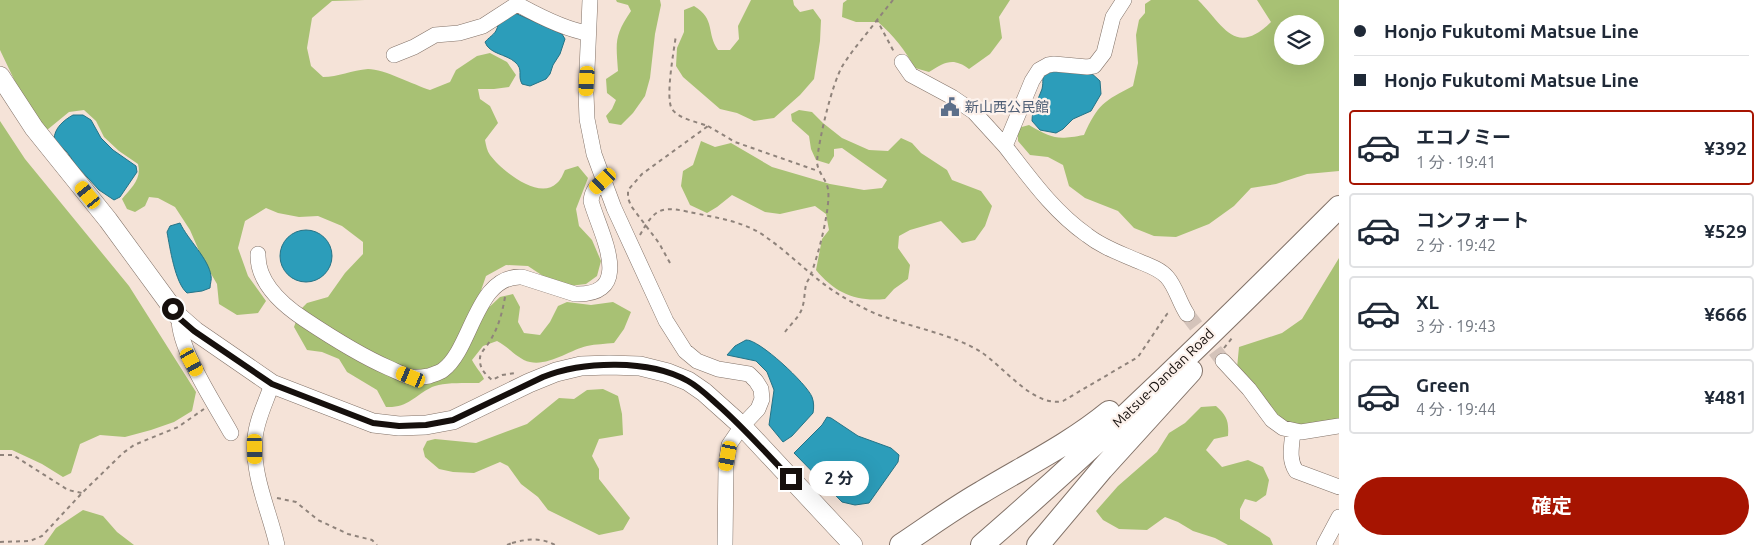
<!DOCTYPE html>
<html lang="ja">
<head>
<meta charset="utf-8">
<style>
	:root { --surface:#fff; --page:#f6f6f7; --text:#1f2937; --muted:#747a83; --line:#e0e1e3; --accent:#a61401 }
	body { margin:0; font-family:Ubuntu,"Noto Sans JP",sans-serif; background:var(--page); color:var(--text); height:100vh; display:flex; flex-direction:column; font-size:19px; white-space:nowrap }
	* { box-sizing:border-box; margin:0 }
	p { font-size:16px; color:var(--muted) }
	.icon { flex:none; width:28px; height:28px; fill:none; stroke:currentColor; stroke-width:2; stroke-linecap:round; stroke-linejoin:round }
	.map { position:relative; flex:1; overflow:hidden }
	.sheet { display:flex; flex-direction:column; background:var(--surface); width:425px }
	.sheet>* { flex:none }
	.top-card { display:grid; align-content:center; height:110px; padding:0 15px; background:var(--surface) }
	.tools { position:absolute; left:1274px; top:15px; display:grid; gap:10px }
	.tools a { display:grid; place-items:center; width:50px; height:50px; border-radius:50%; background:var(--surface); box-shadow:0 5px 20px #0002; font-size:25px }
	.end { position:absolute; width:22px; height:22px; margin:-11px; border:6px solid #16100d; background:#fff; box-shadow:0 0 0 2px #fff }
	.from { border-radius:50% }
	.bubble { position:absolute; height:35px; border-radius:18px; background:var(--surface); box-shadow:0 5px 20px #0002; font-size:16px; font-weight:700; line-height:35px; text-align:center }
	.car { position:absolute; width:15px; height:30px; margin:-15px -8px; border-radius:6px; box-shadow:0 0 4px 1px #0007; background:linear-gradient(#f5c518 24%,#345 0 40%,#f5c518 0 76%,#345 0 86%,#f5c518 0) }
	.top-card b { display:flex; align-items:center; gap:18px; height:48px; font-size:19px }
	.top-card b+b { border-top:1px solid var(--line) }
	.top-card i { width:12px; height:12px; background:var(--text) }
	ul { padding:0; list-style:none }
	li { display:flex; align-items:center; gap:15px; height:75px; margin:0 10px 8px; padding:0 5px; border:2px solid var(--line); border-radius:5px }
	li div { flex:1 }
	li b { display:block; font-size:19px }
	li em { font-style:normal; font-weight:700 }
	li.on { border-color:var(--accent) }
	li>.icon { width:45px; height:45px; stroke-width:1.5 }
	.primary-button { display:flex; gap:10px; margin-top:auto; padding:10px 15px }
	.primary-button a { flex:1; height:58px; border-radius:30px; background:var(--accent); color:#fff; font-size:20px; font-weight:700; line-height:58px; text-align:center }
	main { display:flex; flex:1; min-height:0 }
	.map>svg:first-child { display:block }
	.forest { fill:#a8c174; fill-rule:evenodd }
	.water { fill:#2c9dba; stroke:#257386 }
	.lines { fill:none; stroke-linecap:round; stroke-linejoin:round }
	.minor-tunnel { stroke:#d4c3ba; stroke-width:15; stroke-dasharray:15 8; stroke-linecap:butt }
	.minor-casing { stroke:#827268; stroke-width:16 }
	.major-casing { stroke:#827268; stroke-width:20 }
	.highway-casing { stroke:#827268; stroke-width:24 }
	.path { stroke:#8f837b; stroke-width:2; stroke-dasharray:4 4; stroke-linecap:butt }
	.minor { stroke:#fff; stroke-width:15 }
	.major { stroke:#fff; stroke-width:19 }
	.highway { stroke:#fff; stroke-width:22 }
	.route { stroke:#16100d; stroke-width:6 }
	.labels { text-anchor:middle; dominant-baseline:central; stroke-width:4.5; stroke-linejoin:round; paint-order:stroke }
	.service-label { font-size:14px; fill:#4e5e75; stroke:#fdf2ec; text-anchor:start }
	.street-label { font-size:14px; fill:#16100d; stroke:#fdf2ec }
</style>
</head>
<body>
<main>
<div class="map">
<svg width="1339" height="545" viewBox="0 0 1339 545">
	<rect width="100%" height="100%" fill="#f5e3d8"/>
	<path class="forest" d="M 0,0 L 365,0 L 332,1 L 312,18 L 307,48 L 311,66 L 323,77 C 338,77 352,70 368,69 C 384,69 414,85 430,90 L 450,82 L 456,70 L 477,56 L 490,53 L 507,62 L 516,75 L 509,87 L 494,89 L 478,89 L 480,99 L 490,106 L 498,123 L 485,140 C 486,145 487,151 490,155 C 501,170 539,201 557,183 C 561,180 563,174 565,170 L 578,166 L 588,178 L 576,209 L 579,226 L 592,240 L 601,261 L 597,276 L 586,284 L 569,286 L 543,276 L 528,266 L 506,265 L 486,276 L 476,305 L 484,312 L 500,297 L 513,294 L 520,307 L 518,322 L 524,333 L 540,335 L 550,322 L 558,306 L 567,302 L 591,305 L 613,302 L 631,312 L 624,329 L 614,343 C 605,344 596,344 587,346 C 570,350 549,366 530,362 C 517,359 509,347 497,341 L 483,346 L 472,360 C 476,368 481,372 484,379 L 479,383 C 467,383 442,382 432,387 C 414,396 408,408 386,407 L 377,390 L 347,372 L 339,359 L 322,352 L 307,350 L 294,327 L 300,310 L 307,303 L 328,297 L 345,273 L 363,254 L 363,242 L 342,226 L 318,216 L 299,217 L 278,213 L 266,208 L 245,221 L 238,248 L 248,276 L 266,301 L 258,313 L 237,315 L 219,304 L 217,284 L 203,260 L 190,230 L 175,207 L 158,198 L 149,197 L 145,206 L 135,212 L 127,209 L 122,199 C 131,188 142,179 138,164 L 119,151 L 104,137 L 96,121 L 84,110 L 69,112 L 47,130 L 21,94 L 0,50 Z
		M 616,0 L 660,0 L 661,5 L 655,34 L 650,78 L 645,96 L 633,113 L 621,125 L 609,123 L 606,116 L 612,109 L 616,100 L 607,93 L 606,79 L 618,71 C 616,42 614,36 631,11 L 628,5 L 617,2 Z
		M 751,0 L 793,0 L 794,5 L 800,12 L 813,9 L 821,20 L 820,41 L 814,79 L 800,95 L 774,118 L 754,121 L 737,113 L 720,109 L 683,77 L 676,66 L 677,48 L 684,32 L 684,10 L 694,6 C 716,19 706,33 718,50 L 730,50 L 739,39 L 738,26 Z
		M 847,0 L 1010,0 L 999,17 L 1002,38 L 990,54 L 969,69 C 953,57 945,62 929,72 L 915,68 C 905,50 894,36 878,22 L 856,22 L 842,17 L 843,3 Z
		M 1151,0 L 1198,0 C 1224,26 1235,57 1271,22 L 1257,0 L 1339,0 L 1339,171 L 1307,174 L 1276,184 L 1251,188 L 1234,206 L 1209,224 L 1176,237 L 1154,236 L 1134,228 L 1118,211 L 1085,198 L 1069,186 L 1063,165 L 1048,157 L 1030,155 L 1018,141 L 1018,128 L 1029,125 C 1053,139 1057,140 1084,135 C 1098,104 1104,101 1133,86 L 1138,63 L 1136,35 L 1139,20 L 1145,13 L 1145,4 ZM 1282,24 L 1315,24 L 1315,56 L 1282,56 Z
		M 799,110 L 812,112 L 823,123 L 842,138 L 869,150 L 888,151 L 901,138 L 912,143 L 921,153 L 947,170 L 952,180 L 981,191 L 992,206 L 985,226 L 975,240 L 962,243 L 941,221 L 910,230 L 899,236 L 898,248 L 910,265 L 908,279 L 894,289 L 885,299 C 856,302 835,293 816,270 L 822,239 L 829,230 L 826,214 L 815,206 L 780,214 L 765,212 L 732,195 L 717,207 L 707,213 L 690,205 L 681,186 L 683,171 L 693,165 L 701,141 L 715,147 L 731,143 L 772,167 L 830,184 L 864,190 L 882,188 L 887,180 L 842,148 L 834,149 L 834,156 L 829,164 L 816,160 L 811,149 L 809,136 L 792,121 L 791,114 Z
		M 0,121 L 25,159 L 129,286 L 196,392 L 192,411 L 174,422 L 151,430 L 125,437 L 100,435 L 80,444 L 71,473 L 63,477 L 42,464 L 12,450 L 0,450 Z
		M 1339,258 L 1339,419 L 1308,428 L 1277,420 L 1237,368 L 1239,347 L 1282,333 L 1302,319 Z
		M 603,389 L 618,396 L 622,414 L 623,435 L 599,439 L 592,456 L 599,469 L 599,479 L 630,518 L 623,530 L 599,535 L 548,510 L 538,497 L 521,484 L 508,466 L 500,462 L 474,473 L 453,472 L 439,469 L 425,457 L 423,449 L 427,441 L 435,439 L 476,443 L 527,424 L 559,398 L 574,399 L 587,390 Z
		M 1216,406 C 1227,416 1229,421 1228,436 L 1214,439 L 1206,450 L 1222,467 L 1248,460 L 1263,467 L 1269,480 L 1266,495 L 1256,502 L 1245,499 L 1240,509 L 1240,519 L 1270,538 L 1273,545 L 1228,545 L 1215,538 L 1193,531 L 1178,522 L 1165,517 L 1147,530 L 1119,529 L 1103,520 L 1096,511 L 1118,486 L 1157,452 L 1169,433 L 1185,423 L 1201,407 Z
		M 83,510 L 103,516 L 117,532 L 134,545 L 44,545 L 56,528 Z"/>
	<path class="water" d="M 515,13 L 562,34 L 565,39 L 560,54 L 553,65 L 550,74 L 546,79 L 530,86 L 522,84 C 517,75 524,70 515,62 C 506,54 489,54 485,42 C 491,35 497,34 498,24 Z
		M 1046,69 L 1089,71 L 1100,81 L 1101,94 L 1091,111 L 1073,119 L 1063,129 L 1056,133 L 1040,130 L 1032,121 C 1032,109 1038,100 1042,89 C 1044,80 1041,79 1046,69 Z
		M 73,115 L 83,115 L 91,120 L 101,138 L 113,150 L 136,166 L 137,172 L 120,197 L 114,200 L 99,190 L 76,165 L 67,152 L 54,140 C 54,128 64,120 73,115 Z
		M 180,223 C 188,240 209,259 211,276 C 212,279 210,284 210,288 L 202,291 L 187,293 C 175,283 170,248 167,232 L 170,226 Z
		M280 256a26 26 0 1 1 52 0a26 26 0 1 1-52 0Z
		M 746,340 C 759,339 807,384 812,397 C 814,402 814,408 813,413 L 792,436 L 783,442 L 769,425 L 774,390 L 767,372 L 756,361 L 727,355 L 735,346 Z
		M 827,417 L 831,418 L 858,436 L 891,448 L 899,455 L 898,462 L 869,503 L 855,505 L 842,502 L 794,453 L 822,425 Z"/>
	<g class="lines">
		<path class="minor-tunnel" d="M 1187,314 L 1223,361"/>
		<g class="minor-casing">
			<path id="minor" d="M 590,0 L 586,93 L 587,119 L 594,154 L 614,208 L 666,321 L 685,351 L 697,361 L 718,369 L 749,374 L 756,381 L 761,389 L 762,399 L 758,409 L 742,426 L 729,445 L 726,466 L 725,545
				M 1124,0 L 1113,17 L 1104,53 L 1094,66 L 1087,67 L 1054,64 L 1048,65 L 1039,70 L 1032,81 L 1005,146 C 1030,178 1053,211 1087,235 C 1102,247 1120,253 1138,261 C 1148,265 1160,269 1167,277 C 1176,287 1179,302 1187,314
				M 394,55 L 414,47 L 435,35 L 459,33 L 483,26 L 517,4 C 537,15 566,30 588,33
				M 902,62 L 911,75 L 952,97 L 974,112 L 1005,146
				M 258,254 C 257,282 283,305 304,319 C 331,337 359,355 389,368 C 396,371 403,375 411,377 C 417,378 423,377 429,376 C 434,374 439,373 443,370 C 472,349 476,274 522,277 L 575,294 C 637,296 599,231 591,201 C 592,191 596,187 603,181
				M 179,317 C 178,349 215,404 231,433
				M 1223,361 L 1249,389 L 1272,420 L 1283,428 L 1301,432 L 1339,426
				M 272,384 C 266,402 256,421 255,439 C 252,476 269,510 277,545
				M 1293,431 C 1292,445 1288,459 1296,471 L 1339,487
				M 1324,545 L 1339,517"/>
		</g>
		<g class="major-casing">
			<path id="major" d="M 0,76 L 34,128 L 108,220 L 179,317 L 195,331 L 272,384 L 373,423 L 399,426 L 426,425 L 453,420 L 529,383 L 556,372 L 581,366 L 609,365 L 640,366 L 668,373 L 688,381 L 704,392 L 742,426 L 853,545"/>
		</g>
		<g class="highway-casing">
			<path id="highway" d="M 901,545 C 928,527 954,508 982,492 C 1025,466 1070,444 1109,412
				M 982,545 C 1106,438 1223,323 1339,207
				M 1038,545 L 1102,469 L 1191,371"/>
		</g>
		<path class="path" d="M 893,0 L 877,20 L 894,52
			M 708,126 L 735,142 L 818,171
			M 640,235 C 657,203 665,207 699,214 C 719,218 742,222 760,233 C 794,255 816,284 854,303 C 864,308 874,314 885,317 C 915,328 954,335 981,352 C 1004,367 1034,408 1063,401 L 1138,357 L 1167,314 L 1170,312
			M 670,263 L 659,243 L 631,206 L 628,198 L 628,190 L 642,174 L 708,126 C 697,122 679,119 672,109 C 665,98 674,50 676,35
			M 505,297 C 502,314 498,329 488,344 C 484,350 479,354 480,361 C 480,369 486,375 492,380 L 502,375 L 515,373
			M 785,332 C 790,325 798,318 801,311 C 805,302 804,293 806,285 C 807,281 810,278 811,274 C 818,256 831,207 828,189 C 826,178 817,172 817,161 C 819,139 832,83 843,65 C 853,49 866,35 877,20
			M 1224,348 L 1232,338
			M 0,455 L 13,455 L 68,490 L 82,493
			M 277,498 L 296,502 L 318,520 L 348,534 L 372,540 L 377,545
			M 0,542 L 30,541 L 42,536 L 82,493 L 123,453 L 134,445 L 178,427 L 204,409
			M 512,543 C 527,539 540,537 555,545
			M 507,545 L 512,543 L 512,545"/>
		<use href="#minor" class="minor"/>
		<use href="#major" class="major"/>
		<use href="#highway" class="highway"/>
	</g>
	<g class="lines">
		<path class="route" d="M 173,309 L 179,318 L 194,331 L 272,384 L 373,423 L 399,426 L 426,425 L 453,420 L 543,377 C 583,361 649,359 688,381 C 699,387 709,397 718,405 C 744,428 767,454 791,479"/>
	</g>
	<defs>
		<g id="civic-bare" transform="scale(1.5)"><path d="M-.6-6.5H3V-4.5H.6V-3L4-1V1h2V6H-6V1h2V-1L-.6-3ZM-1.2 2.5V6h2.4V2.5Z" fill="#5c6f8a" stroke="#fdf2ec" stroke-width="2.5" paint-order="stroke"/></g>
	</defs>
	<g fill-rule="evenodd">
		<use href="#civic-bare" x="950" y="107"/>
	</g>
	<g class="labels">
		<g class="service-label">
			<text x="965" y="107">新山西公民館</text>
		</g>
		<g class="street-label">
			<text transform="translate(1163 378) rotate(-44)">Matsue-Dandan Road</text>
		</g>
	</g>
</svg>
<div class="tools">
<a><svg class="icon" aria-label="layers" viewBox="0 0 24 24"><path d="M12 4l9 5-9 5-9-5zM3 14l9 5 9-5"/></svg></a>
</div>
<i class="end from" style="left:173px;top:309px"></i>
<i class="end" style="left:791px;top:479px"></i>
<div class="bubble" style="left:809px;top:461px;width:60px">2 分</div>
<i class="car" style="left:587px;top:81px;rotate:183deg"></i>
<i class="car" style="left:603px;top:181px;rotate:227deg"></i>
<i class="car" style="left:88px;top:195px;rotate:321deg"></i>
<i class="car" style="left:192px;top:362px;rotate:151deg"></i>
<i class="car" style="left:411px;top:377px;rotate:292deg"></i>
<i class="car" style="left:255px;top:449px;rotate:179deg"></i>
<i class="car" style="left:728px;top:456px;rotate:191deg"></i>
</div>
<section class="sheet">
<div class="top-card">
<b><i class="from"></i>Honjo Fukutomi Matsue Line</b>
<b><i></i>Honjo Fukutomi Matsue Line</b>
</div>
<ul>
<li class="on"><svg class="icon" aria-label="car" viewBox="0 0 24 24"><path d="M5 17H2v-5l4-1 3-4h7l3 4 3 1v5h-3M9 17h6M6 11h13"/><circle cx="7" cy="17" r="2"/><circle cx="17" cy="17" r="2"/></svg><div><b>エコノミー</b><p>1 分 · 19:41</p></div><em>¥392</em></li>
<li><svg class="icon" aria-label="car" viewBox="0 0 24 24"><path d="M5 17H2v-5l4-1 3-4h7l3 4 3 1v5h-3M9 17h6M6 11h13"/><circle cx="7" cy="17" r="2"/><circle cx="17" cy="17" r="2"/></svg><div><b>コンフォート</b><p>2 分 · 19:42</p></div><em>¥529</em></li>
<li><svg class="icon" aria-label="car" viewBox="0 0 24 24"><path d="M5 17H2v-5l4-1 3-4h7l3 4 3 1v5h-3M9 17h6M6 11h13"/><circle cx="7" cy="17" r="2"/><circle cx="17" cy="17" r="2"/></svg><div><b>XL</b><p>3 分 · 19:43</p></div><em>¥666</em></li>
<li><svg class="icon" aria-label="car" viewBox="0 0 24 24"><path d="M5 17H2v-5l4-1 3-4h7l3 4 3 1v5h-3M9 17h6M6 11h13"/><circle cx="7" cy="17" r="2"/><circle cx="17" cy="17" r="2"/></svg><div><b>Green</b><p>4 分 · 19:44</p></div><em>¥481</em></li>
</ul>
<div class="primary-button"><a>確定</a></div>
</section>
</main>
</body>
</html>
